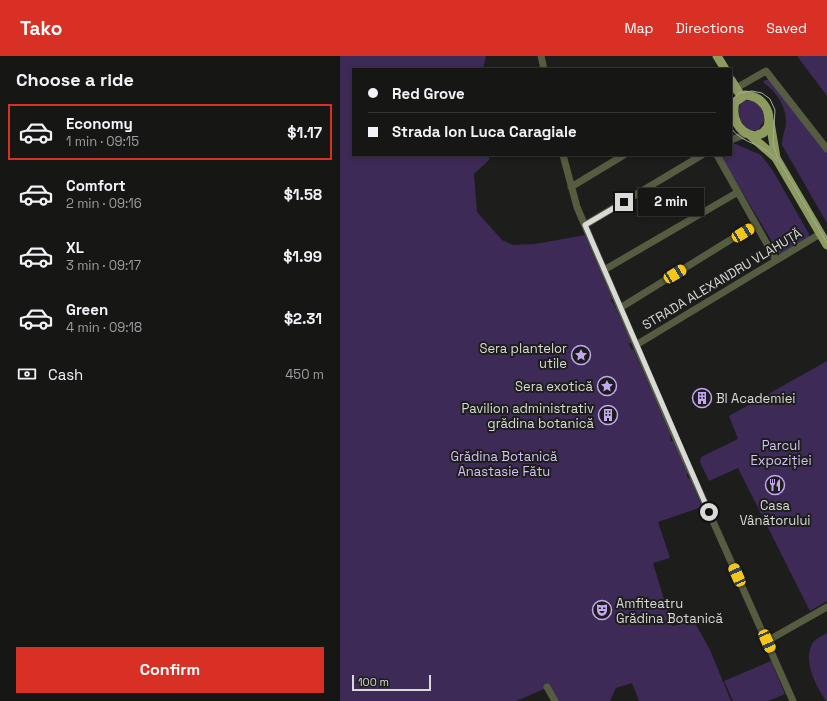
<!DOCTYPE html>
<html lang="en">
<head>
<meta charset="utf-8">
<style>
	:root { --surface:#161615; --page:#232322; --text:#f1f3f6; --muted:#9e9fa0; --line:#353534; --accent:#d93025 }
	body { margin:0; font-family:"Space Grotesk",sans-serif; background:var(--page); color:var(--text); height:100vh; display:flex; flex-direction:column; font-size:15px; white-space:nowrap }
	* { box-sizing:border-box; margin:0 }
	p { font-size:13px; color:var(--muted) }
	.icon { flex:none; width:22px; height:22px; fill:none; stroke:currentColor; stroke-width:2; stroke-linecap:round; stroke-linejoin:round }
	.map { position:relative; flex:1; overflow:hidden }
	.sheet { display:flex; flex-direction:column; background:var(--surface); width:340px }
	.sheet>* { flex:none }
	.hud { position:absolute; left:12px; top:12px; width:380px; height:88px; border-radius:0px; box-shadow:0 2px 6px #0003,0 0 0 1px var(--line); display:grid; align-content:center; height:88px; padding:0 16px; background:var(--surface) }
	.scale { position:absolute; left:12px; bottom:10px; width:79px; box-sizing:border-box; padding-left:4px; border:2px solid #d9dad8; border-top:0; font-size:11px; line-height:14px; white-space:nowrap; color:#d9dad8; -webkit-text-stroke:3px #1d1e1c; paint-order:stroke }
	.end { position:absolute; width:18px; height:18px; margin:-9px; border:5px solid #d9dad8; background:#111; box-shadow:0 0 0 2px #111 }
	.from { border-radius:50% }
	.bubble { position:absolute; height:28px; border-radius:0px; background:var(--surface); box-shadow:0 2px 6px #0003,0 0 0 1px var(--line); font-size:13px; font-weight:800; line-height:28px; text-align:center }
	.car { position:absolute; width:12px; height:24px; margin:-12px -6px; border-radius:5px; box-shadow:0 0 3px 1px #0007; background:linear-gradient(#f5c518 24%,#345 0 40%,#f5c518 0 76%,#345 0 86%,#f5c518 0) }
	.hud b { display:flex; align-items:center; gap:14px; height:38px; font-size:15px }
	.hud b+b { border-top:1px solid var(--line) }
	.hud i { width:10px; height:10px; background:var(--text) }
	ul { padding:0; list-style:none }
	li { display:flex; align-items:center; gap:12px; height:56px; margin:0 8px 6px; padding:0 8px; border:2px solid transparent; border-radius:0px }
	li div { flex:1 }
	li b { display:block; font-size:15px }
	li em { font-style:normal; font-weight:800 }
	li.active { border-color:var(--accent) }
	li>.icon { width:36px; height:36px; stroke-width:1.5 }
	h2 { padding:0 16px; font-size:18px; line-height:48px }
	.pay { display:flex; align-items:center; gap:10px; height:44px; padding:0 16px; font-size:15px }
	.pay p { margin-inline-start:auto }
	.cta { display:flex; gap:8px; margin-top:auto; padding:8px 16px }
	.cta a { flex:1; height:46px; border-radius:0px; background:var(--accent); color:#fff; font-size:16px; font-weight:800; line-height:46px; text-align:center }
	header { display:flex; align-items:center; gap:24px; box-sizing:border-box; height:56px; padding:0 20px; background:var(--accent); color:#fff }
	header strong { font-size:19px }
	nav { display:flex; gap:22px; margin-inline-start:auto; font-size:14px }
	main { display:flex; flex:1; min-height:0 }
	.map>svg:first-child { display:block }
	.green { fill:#3d2a57 }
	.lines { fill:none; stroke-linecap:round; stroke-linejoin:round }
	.minor { stroke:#555c40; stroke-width:7 }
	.major { stroke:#8d9b5f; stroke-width:9 }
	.tram { stroke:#a7a8a6; stroke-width:1 }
	.route { stroke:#d9dad8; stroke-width:5 }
	.labels { text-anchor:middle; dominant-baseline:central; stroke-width:4; stroke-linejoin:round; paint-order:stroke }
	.street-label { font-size:13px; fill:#d9dad8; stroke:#1d1e1c }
	.poi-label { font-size:13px; fill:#d9dad8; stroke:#1d1e1c; text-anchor:end }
	.park-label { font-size:13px; fill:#d4c0f7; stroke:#1d1e1c }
</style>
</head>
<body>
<header>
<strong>Tako</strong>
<nav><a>Map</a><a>Directions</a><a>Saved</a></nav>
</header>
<main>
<section class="sheet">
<h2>Choose a ride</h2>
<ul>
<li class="active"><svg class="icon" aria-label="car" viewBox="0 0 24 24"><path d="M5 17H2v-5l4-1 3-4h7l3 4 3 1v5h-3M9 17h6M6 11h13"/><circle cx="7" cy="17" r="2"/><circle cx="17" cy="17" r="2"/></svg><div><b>Economy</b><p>1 min · 09:15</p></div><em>$1.17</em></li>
<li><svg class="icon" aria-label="car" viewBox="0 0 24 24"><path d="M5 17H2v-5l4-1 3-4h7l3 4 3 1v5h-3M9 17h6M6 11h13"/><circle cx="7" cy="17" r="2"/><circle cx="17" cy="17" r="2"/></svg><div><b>Comfort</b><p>2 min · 09:16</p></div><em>$1.58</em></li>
<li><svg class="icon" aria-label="car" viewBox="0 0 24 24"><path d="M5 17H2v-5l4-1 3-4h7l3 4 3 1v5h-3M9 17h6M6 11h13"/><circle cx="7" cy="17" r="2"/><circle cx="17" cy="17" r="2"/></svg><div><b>XL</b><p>3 min · 09:17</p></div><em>$1.99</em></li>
<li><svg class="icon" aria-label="car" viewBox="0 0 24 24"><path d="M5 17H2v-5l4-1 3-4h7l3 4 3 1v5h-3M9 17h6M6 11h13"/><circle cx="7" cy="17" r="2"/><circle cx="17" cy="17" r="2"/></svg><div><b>Green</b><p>4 min · 09:18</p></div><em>$2.31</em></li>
</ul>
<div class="pay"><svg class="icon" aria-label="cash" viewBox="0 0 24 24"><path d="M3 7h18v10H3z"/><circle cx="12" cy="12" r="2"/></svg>Cash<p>450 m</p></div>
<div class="cta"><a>Confirm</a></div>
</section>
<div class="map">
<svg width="487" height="645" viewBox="0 0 487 645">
	<rect width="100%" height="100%" fill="#1d1e1c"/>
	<path class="green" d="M 0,0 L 146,0 L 143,13 L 13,13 L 13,99 L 150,99 L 149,104 L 134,118 L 137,156 L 162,184 L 173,189 L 195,188 L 245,179 L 272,242 L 271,245 L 274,248 L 291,286 L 289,288 L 291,293 L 294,294 L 330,378 L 331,385 L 334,385 L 347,415 L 347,421 L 351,424 L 362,451 L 318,466 L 330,502 L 313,507 L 332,570 L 354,565 L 370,594 L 391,645 L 299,645 L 292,627 L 276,632 L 270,645 L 218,645 L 209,631 L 176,645 L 0,645 Z
		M 457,0 L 487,0 L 487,40 Z
		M 425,24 L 430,24 L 487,97 L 487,167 L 442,89 C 442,81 445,75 446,68 C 447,50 436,36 423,26 Z
		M 410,44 C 420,47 424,54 424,65 L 418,74 C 404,77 396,61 400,49 L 404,45 Z
		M 391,86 L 421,99 L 433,115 L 469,178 L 469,181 L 440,199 L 380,99 L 391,99 Z
		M 487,305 L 487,545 L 470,555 L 398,412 L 369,425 L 360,406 L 361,401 L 398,383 L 389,360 Z
		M 487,577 L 487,645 L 486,645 C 476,630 463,606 472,588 C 475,583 482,580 487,577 Z
		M 431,605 L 445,638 L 428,645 L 393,645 L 384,625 Z"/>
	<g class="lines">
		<path class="minor" d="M 201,0 L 204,13
			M 391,35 L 426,15 L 487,93
			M 391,84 L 406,78
			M 223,99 L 237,151 L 335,380 L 453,645
			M 377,99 L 436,204
			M 231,131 L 284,99
			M 245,169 L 362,99
			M 264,214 L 398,136
			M 280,252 L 416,168
			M 296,289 L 480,178
			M 427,585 L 487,551
			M 207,631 L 215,645"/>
		<path class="major" d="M 377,0 L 385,13
			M 391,24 L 401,40
			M 405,39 C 422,40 432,54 428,71 L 423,77 L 415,80 C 398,77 391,62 395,46 Z
			M 430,66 L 436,102
			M 410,79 L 436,102 L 487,189"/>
		<path class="tram" d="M 391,46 L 399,37 L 412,35 L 422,37 L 430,43 L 435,54 L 433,87 L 437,101 L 487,187
			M 391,72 C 402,89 426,87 437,105"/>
	</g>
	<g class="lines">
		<path class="route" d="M 284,146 L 245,169 L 369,456"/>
	</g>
	<defs>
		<g id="sight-ring" transform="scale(1)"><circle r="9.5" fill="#1d1e1c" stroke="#c4a7f1" stroke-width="1.5"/><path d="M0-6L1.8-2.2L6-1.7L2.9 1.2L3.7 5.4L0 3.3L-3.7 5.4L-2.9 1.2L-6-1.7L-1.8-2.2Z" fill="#c4a7f1"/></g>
		<g id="building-ring" transform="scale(1)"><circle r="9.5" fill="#1d1e1c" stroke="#c4a7f1" stroke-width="1.5"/><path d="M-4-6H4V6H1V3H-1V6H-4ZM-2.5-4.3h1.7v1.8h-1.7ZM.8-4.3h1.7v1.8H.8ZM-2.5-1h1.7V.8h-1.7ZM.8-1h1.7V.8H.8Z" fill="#c4a7f1"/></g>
		<g id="restaurant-ring" transform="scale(1)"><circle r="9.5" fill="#1d1e1c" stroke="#c4a7f1" stroke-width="1.5"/><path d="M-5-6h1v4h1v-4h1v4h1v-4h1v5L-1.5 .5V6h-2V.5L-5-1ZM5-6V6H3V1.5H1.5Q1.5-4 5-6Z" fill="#c4a7f1"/></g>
		<g id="theatre-ring" transform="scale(1)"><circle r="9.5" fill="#1d1e1c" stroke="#c4a7f1" stroke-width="1.5"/><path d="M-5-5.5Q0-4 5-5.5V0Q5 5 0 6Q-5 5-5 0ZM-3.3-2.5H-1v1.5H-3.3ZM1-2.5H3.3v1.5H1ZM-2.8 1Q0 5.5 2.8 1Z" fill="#c4a7f1"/></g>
	</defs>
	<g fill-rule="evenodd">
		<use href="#sight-ring" x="241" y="299"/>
		<use href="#sight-ring" x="267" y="330"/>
		<use href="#building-ring" x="362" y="342"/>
		<use href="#building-ring" x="268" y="359"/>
		<use href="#restaurant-ring" x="435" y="429"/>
		<use href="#theatre-ring" x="262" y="554"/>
	</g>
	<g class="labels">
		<g class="street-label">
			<text transform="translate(382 223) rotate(-31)">STRADA ALEXANDRU VLAHUȚĂ</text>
		</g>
		<g class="poi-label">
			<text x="227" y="292">Sera plantelor<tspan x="227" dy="15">utile</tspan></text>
			<text x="253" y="330">Sera exotică</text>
			<text x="376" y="342" text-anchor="start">Bl Academiei</text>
			<text x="254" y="352">Pavilion administrativ<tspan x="254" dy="15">grădina botanică</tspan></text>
			<text x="435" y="449" text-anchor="middle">Casa<tspan x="435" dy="15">Vânătorului</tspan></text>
			<text x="276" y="547" text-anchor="start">Amfiteatru<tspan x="276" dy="15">Grădina Botanică</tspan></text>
		</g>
		<g class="park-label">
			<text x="441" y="389">Parcul<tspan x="441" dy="15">Expoziției</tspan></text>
			<text x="164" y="400">Grădina Botanică<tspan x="164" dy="15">Anastasie Fătu</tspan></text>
		</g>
	</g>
</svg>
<div class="scale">100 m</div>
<i class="end from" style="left:369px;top:456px"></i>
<i class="end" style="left:284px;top:146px"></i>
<div class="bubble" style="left:298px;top:132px;width:66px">2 min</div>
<i class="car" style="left:403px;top:177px;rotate:59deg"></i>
<i class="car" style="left:335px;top:218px;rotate:59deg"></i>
<i class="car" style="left:397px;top:519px;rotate:336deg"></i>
<i class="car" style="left:427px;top:585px;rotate:156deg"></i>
<div class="hud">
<b><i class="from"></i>Red Grove</b>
<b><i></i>Strada Ion Luca Caragiale</b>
</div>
</div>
</main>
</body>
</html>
